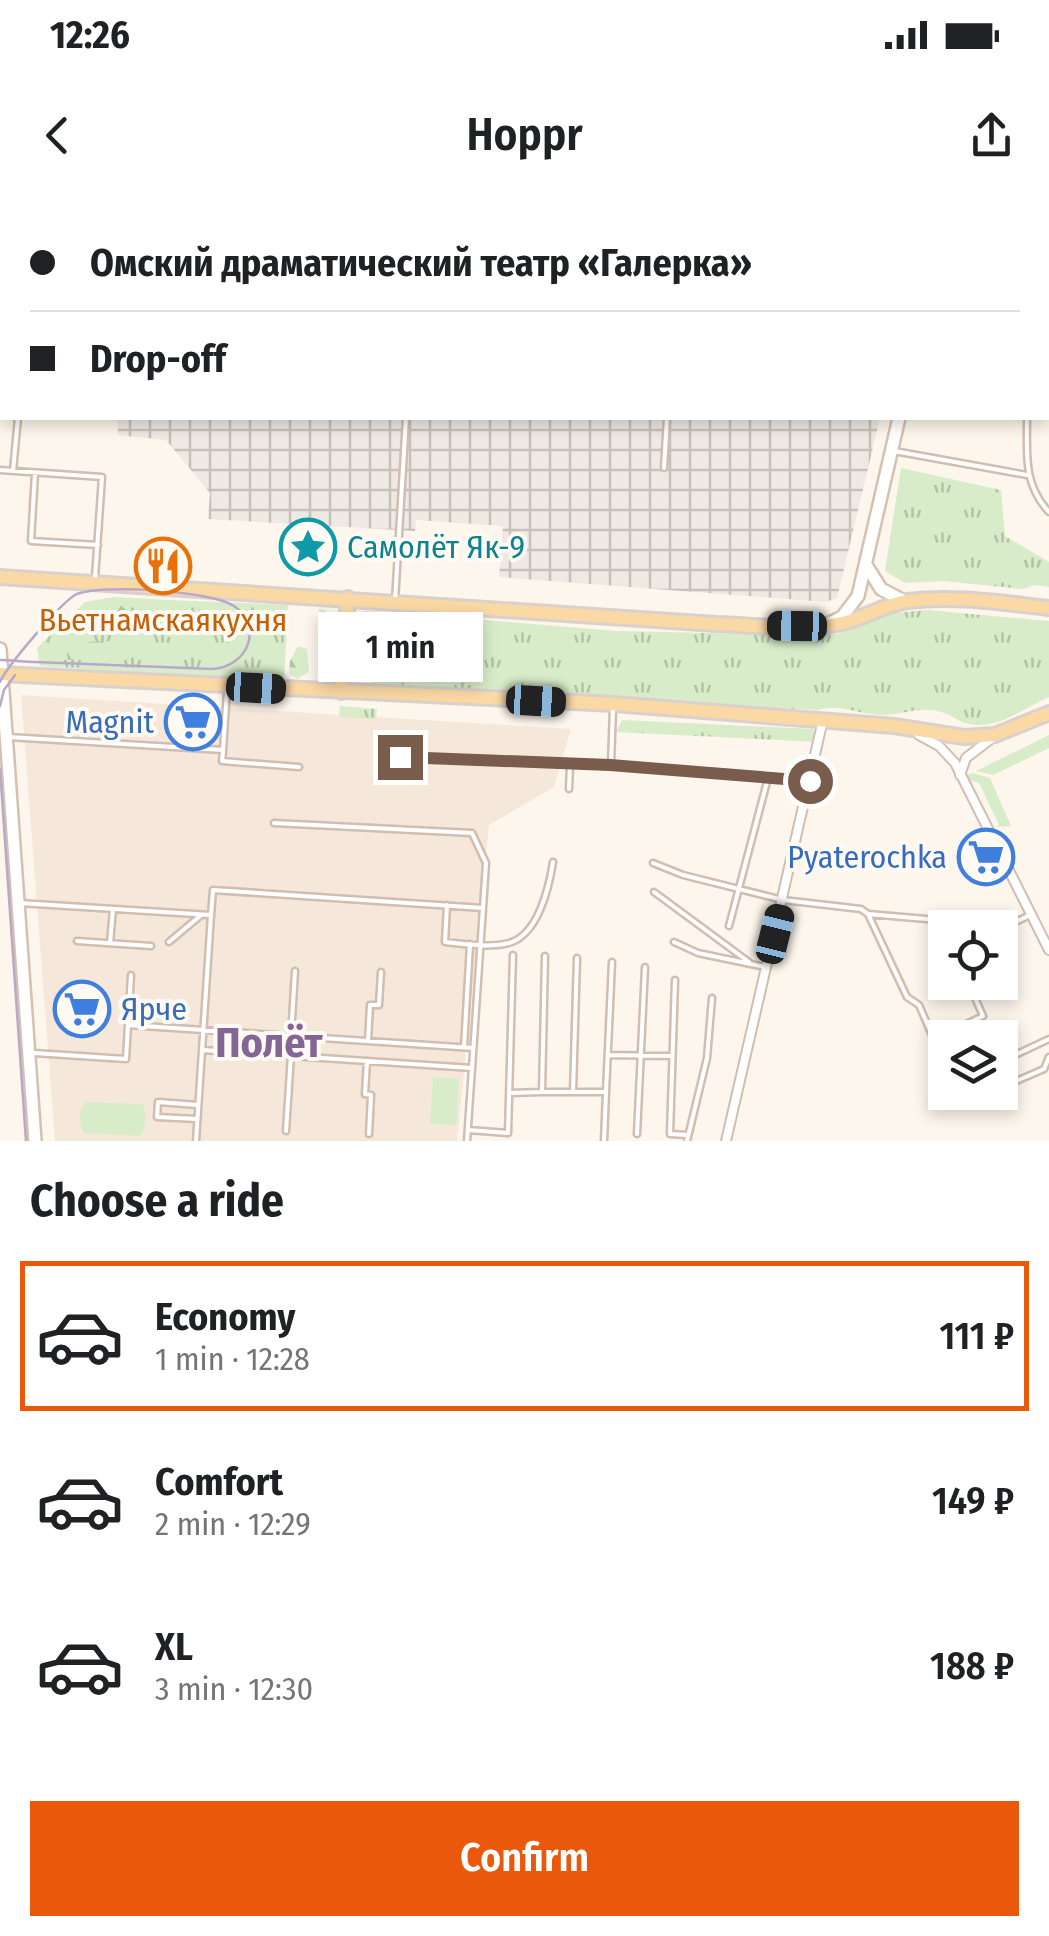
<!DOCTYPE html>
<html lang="en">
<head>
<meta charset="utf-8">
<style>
	:root { --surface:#fff; --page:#f2f2f2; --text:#202124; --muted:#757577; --line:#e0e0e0; --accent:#ea580c }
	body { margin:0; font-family:"Fira Sans Condensed",sans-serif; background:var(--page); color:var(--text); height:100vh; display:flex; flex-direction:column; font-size:38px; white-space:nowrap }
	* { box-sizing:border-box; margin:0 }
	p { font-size:32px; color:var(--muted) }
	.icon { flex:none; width:55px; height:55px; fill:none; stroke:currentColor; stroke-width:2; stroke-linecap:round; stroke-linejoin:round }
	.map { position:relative; height:941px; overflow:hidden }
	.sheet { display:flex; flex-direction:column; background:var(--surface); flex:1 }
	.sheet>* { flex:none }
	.guide { position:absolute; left:0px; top:0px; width:1050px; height:220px; box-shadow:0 5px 15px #0003; display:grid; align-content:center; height:220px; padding:0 30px; background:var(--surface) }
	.controls { position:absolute; left:928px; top:710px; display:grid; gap:20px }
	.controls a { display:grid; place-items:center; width:90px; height:90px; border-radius:0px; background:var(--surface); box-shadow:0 5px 15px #0003; font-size:50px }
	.end { position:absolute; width:45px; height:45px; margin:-22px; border:12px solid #7a5c4d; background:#fff; box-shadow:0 0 0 5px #fff }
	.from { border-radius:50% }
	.bubble { position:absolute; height:70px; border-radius:0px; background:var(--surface); box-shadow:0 5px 15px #0003; font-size:32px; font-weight:600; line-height:70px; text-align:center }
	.car { position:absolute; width:30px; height:60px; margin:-30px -15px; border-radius:12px; box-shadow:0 0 8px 2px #0007; background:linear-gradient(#222 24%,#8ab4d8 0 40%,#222 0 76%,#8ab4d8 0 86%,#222 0) }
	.guide b { display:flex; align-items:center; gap:35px; height:95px; font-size:38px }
	.guide b+b { border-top:2px solid var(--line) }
	.guide i { width:25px; height:25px; background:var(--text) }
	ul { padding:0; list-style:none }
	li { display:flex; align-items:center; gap:30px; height:150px; margin:0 20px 15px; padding:0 10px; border:5px solid transparent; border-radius:0px }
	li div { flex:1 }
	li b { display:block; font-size:38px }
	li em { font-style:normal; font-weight:600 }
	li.selected { border-color:var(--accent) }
	li>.icon { width:90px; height:90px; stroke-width:1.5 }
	h2 { padding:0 30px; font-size:45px; line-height:120px }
	.action { display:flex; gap:20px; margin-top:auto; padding:20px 30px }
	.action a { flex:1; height:115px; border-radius:0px; background:var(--accent); color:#fff; font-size:40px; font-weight:600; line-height:115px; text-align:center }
	.status { display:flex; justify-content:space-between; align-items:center; height:70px; padding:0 50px; background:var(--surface); direction:ltr }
	.status svg { height:28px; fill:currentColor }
	header { display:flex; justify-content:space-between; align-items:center; height:130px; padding:0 30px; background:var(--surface); font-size:45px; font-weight:600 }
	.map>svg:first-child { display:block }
	.residential { fill:#f5e8da }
	.industrial { fill:url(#industrial-grid) }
	.grass { fill:url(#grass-tufts) }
	.forest { fill:url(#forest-firs) }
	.green { fill:#d8ecc9 }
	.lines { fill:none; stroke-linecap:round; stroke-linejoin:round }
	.service-casing { stroke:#d1beb0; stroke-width:9 }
	.minor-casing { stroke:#d1beb0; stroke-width:12 }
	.secondary-casing { stroke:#d6c0b0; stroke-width:16 }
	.primary-casing { stroke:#dad1cd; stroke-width:18 }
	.service { stroke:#fff; stroke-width:4 }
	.minor { stroke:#fff; stroke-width:8 }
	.secondary { stroke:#fff; stroke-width:11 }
	.primary { stroke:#fbd9a5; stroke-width:12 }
	.tram { stroke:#b9a8c9; stroke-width:2.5 }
	.route { stroke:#7a5c4d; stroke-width:12 }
	.labels { text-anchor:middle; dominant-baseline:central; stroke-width:8; stroke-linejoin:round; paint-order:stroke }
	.culture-label { font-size:32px; fill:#0d838f; stroke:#fffaf3; text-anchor:start }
	.food-label { font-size:32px; fill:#c56008; stroke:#fffaf3 }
	.shop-label { font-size:32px; fill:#366cbe; stroke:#fffaf3; text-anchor:end }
	.district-label { font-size:42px; font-weight:bold; fill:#846695; stroke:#fffaf3 }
</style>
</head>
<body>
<div class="status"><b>12:26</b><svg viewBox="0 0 49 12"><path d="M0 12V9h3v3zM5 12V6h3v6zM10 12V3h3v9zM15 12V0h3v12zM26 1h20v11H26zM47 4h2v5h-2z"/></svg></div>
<header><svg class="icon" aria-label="back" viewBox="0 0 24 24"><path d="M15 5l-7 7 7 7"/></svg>Hoppr<svg class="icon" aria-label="share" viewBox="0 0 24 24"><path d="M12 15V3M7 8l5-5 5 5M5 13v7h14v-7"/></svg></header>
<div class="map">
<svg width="1049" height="941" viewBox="0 0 1049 941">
	<defs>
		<pattern id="industrial-grid" width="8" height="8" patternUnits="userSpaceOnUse" patternTransform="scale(2.5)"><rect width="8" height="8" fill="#efe9e4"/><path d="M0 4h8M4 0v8" fill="none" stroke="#c7c0bb"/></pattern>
		<pattern id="grass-tufts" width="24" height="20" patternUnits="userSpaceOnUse" patternTransform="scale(2.5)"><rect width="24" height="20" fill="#d8ecc9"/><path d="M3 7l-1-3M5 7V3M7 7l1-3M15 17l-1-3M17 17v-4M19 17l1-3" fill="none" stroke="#b4c2a5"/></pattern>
		<pattern id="forest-firs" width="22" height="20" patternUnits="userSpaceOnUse" patternTransform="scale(2.5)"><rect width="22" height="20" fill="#d8ecc9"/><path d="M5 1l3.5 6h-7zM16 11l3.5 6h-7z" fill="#b4c2a5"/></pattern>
	</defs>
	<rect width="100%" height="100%" fill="#fdf6ec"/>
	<path class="residential" d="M 21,495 L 571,529 L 554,587 L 489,625 L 457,941 L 55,941 Z"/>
	<path class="industrial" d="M 35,0 L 932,0 L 35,2 Z
		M 117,218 L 880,218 L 837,398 L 826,402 L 499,377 L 503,326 L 416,320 L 415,331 L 208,319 L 210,293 L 166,240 L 118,235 Z"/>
	<path class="grass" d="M 901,268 L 1001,290 L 1005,336 L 1049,362 L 1049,387 L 1034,385 L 1023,389 L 943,381 L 905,383 L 885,371 Z
		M 114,397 C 172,401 230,402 288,405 L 284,482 L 40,466 L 37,448 L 85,402 Z
		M 928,410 L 1049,421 L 1049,497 C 1025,507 1004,526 977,525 C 961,525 955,516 941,512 C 921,505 899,516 879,515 C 860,514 835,503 819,510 L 373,488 L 362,449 L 354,446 L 354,425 L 364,425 L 363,438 L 395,445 L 403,421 L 401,413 L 617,431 L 795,435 L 838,434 L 894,413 Z
		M 340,506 L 377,509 L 376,519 L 339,517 Z
		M 622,520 L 813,529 L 817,542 L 616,532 Z
		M 1049,535 L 1049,548 L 993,575 L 976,571 Z
		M 972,573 L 990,578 L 1011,626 L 996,627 L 999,625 L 979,583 L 969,580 L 967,575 Z"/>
	<path class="forest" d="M 97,401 L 120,405 L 130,413 L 137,411 L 146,425 L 144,432 L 113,430 L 114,424 L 122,418 L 112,415 L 93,427 L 82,426 Z
		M 319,409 L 325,410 L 335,424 L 334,439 L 318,439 Z
		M 201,411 L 210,419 L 217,412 L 219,416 L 226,414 L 228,420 L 242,419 L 246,427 L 237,432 L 180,433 L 173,438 L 151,432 L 168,422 L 168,427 L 179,427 Z
		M 365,411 L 401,413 L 403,421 L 415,423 L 414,432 L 395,445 L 363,438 L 364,425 L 358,424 L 356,414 Z
		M 61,436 L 67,446 L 73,444 L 74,438 L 83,436 L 86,442 L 113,441 L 115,452 L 106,453 L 101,460 L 91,462 L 81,454 L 78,458 L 68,460 L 67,454 L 62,453 L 53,443 Z
		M 298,446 L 307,449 L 309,472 L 297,479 L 289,474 L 290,461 Z
		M 318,447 L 334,449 L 332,487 L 317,486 L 322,459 L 318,458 Z"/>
	<path class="green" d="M 433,877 L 459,879 L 456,925 L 430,924 Z
		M 86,902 L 142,904 C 148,913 146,928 140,936 L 84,933 C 78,925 79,909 86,902 Z"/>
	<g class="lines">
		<g class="service-casing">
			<path id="service" d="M 1003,0 L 1004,2
				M 419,2 L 419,0
				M 678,2 L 678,0
				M 0,186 L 2,186
				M 1027,218 C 1027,254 1023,284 1049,312
				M 894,251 L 1027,275
				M 664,268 L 667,218
				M 0,270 L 102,277 L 95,378
				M 13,271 L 18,218
				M 35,273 L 31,341 L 98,345
				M 395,401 L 406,218
				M 8,537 L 223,550 L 227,491
				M 223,552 L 222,561 L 299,567
				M 400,557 L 611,565 L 810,581
				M 611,564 L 613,509
				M 569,589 L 570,564
				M 274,623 L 472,633 L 486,663 L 483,708
				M 794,652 L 857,657
				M 653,663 L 683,675 L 783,700 L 861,709 L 868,714 L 907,797 L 919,805 L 945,865
				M 654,692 L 749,762
				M 19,703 L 211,715 L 213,690 L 483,708 L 467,941
				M 447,705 L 445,742 C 465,744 489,748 509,743 C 538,735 549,688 553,662
				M 868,714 L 938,720 L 945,734
				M 729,726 L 768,578
				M 1001,729 L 1028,716
				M 77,741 L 151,746
				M 169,742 L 200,716
				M 674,742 L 698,753 L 765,767
				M 110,743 L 113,709
				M 675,780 L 670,934 L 688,935
				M 128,825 L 473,848
				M 291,836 L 295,771
				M 933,840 L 983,816 L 968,782
				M 368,841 L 370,805 L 379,805 L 381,772
				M 464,847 L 470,744
				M 202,850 L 472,868
				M 34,853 L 126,859 L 131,775
				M 608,855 L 672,856
				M 367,861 L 365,894 L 371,895 L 369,934
				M 1000,862 L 1049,839
				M 1000,888 L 1044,869 L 1049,857
				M 542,892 L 573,892 L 577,758
				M 573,892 L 606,892 L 612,762
				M 509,893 L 542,892 L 545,756
				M 197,919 L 157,917 L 158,902 L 198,905
				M 468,930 L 508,933 L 513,755
				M 286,931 L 291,855
				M 637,934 L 645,767
				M 196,941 L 211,715
				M 604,941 L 606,892
				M 687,941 L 707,858 L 712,798"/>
		</g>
		<g class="minor-casing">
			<path id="minor" d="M 919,535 L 939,546 L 955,563 L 1049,750
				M 960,575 L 966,558 L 992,538
				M 726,941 L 823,520"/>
		</g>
		<g class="secondary-casing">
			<path id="secondary" d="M 6,2 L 6,0
				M 950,2 L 950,0
				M 0,111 L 2,68
				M 866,365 L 881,389 L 904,401
				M 830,423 L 842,417 L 858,396 L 899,218
				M 0,449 L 35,941"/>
		</g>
		<g class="primary-casing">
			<path id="primary" d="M 0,377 L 716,424 C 756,425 803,432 842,423 C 865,418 885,404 908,401 C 955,395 1003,403 1049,408
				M 0,474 L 614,504 L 894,526 L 964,537 L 995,535 L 1049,513
				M 341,492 L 348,398"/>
		</g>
		<use href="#service" class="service"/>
		<use href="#minor" class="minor"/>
		<use href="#secondary" class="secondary"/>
		<use href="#primary" class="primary"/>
		<path class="tram" d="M 0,460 C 12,460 24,462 36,462 L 212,469 C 248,467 264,427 234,406 C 212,391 99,383 75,395 C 61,403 6,467 0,482
			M 0,506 L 4,490 L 15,475
			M 0,569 L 26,941"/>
	</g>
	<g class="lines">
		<path class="route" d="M 400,557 L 610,565 L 810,581"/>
	</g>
	<defs>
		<g id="sight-ring" transform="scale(2.875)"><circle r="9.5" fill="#fffaf3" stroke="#0f9aa8" stroke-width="1.5"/><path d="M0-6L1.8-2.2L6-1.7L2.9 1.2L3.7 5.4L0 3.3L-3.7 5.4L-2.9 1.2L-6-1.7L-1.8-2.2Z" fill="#0f9aa8"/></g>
		<g id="restaurant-ring" transform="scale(2.875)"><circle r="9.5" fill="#fffaf3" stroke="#e8710a" stroke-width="1.5"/><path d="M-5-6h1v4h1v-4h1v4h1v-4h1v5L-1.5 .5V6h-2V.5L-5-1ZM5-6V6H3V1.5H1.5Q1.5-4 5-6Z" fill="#e8710a"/></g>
		<g id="supermarket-ring" transform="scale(2.875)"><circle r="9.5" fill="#fffaf3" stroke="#3f7fe0" stroke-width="1.5"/><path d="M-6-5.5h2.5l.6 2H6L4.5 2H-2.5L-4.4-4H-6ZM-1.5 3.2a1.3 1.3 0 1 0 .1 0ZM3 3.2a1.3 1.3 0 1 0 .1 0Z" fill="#3f7fe0"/></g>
	</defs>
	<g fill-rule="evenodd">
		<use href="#sight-ring" x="308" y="347"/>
		<use href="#restaurant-ring" x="163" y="366"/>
		<use href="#supermarket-ring" x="193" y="522"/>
		<use href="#supermarket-ring" x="986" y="657"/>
		<use href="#supermarket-ring" x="82" y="809"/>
	</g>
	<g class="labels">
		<g class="culture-label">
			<text x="347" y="347">Самолёт Як-9</text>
		</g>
		<g class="food-label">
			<text x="163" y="420">Вьетнамскаякухня</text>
		</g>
		<g class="shop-label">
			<text x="154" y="522">Magnit</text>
			<text x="947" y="657">Pyaterochka</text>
			<text x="121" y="809" text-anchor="start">Ярче</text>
		</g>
		<g class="district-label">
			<text x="269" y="843">Полёт</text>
		</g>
	</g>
</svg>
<div class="controls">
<a><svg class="icon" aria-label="locate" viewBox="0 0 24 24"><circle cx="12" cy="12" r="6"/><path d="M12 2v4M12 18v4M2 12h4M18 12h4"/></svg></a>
<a><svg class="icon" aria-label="layers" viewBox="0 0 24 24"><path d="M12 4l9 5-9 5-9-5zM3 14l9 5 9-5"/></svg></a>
</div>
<i class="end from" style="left:810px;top:581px"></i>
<i class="end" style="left:400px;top:557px"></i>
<div class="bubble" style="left:318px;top:412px;width:165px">1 min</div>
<i class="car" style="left:797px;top:426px;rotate:271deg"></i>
<i class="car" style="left:256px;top:488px;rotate:93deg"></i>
<i class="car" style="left:536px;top:501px;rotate:93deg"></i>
<i class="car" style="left:775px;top:734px;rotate:14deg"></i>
<div class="guide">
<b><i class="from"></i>Омский драматический театр «Галерка»</b>
<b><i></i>Drop-off</b>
</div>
</div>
<section class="sheet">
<h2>Choose a ride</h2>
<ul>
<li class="selected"><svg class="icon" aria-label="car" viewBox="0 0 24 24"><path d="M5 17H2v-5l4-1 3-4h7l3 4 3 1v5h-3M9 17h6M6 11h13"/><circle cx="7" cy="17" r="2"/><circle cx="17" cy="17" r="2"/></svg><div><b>Economy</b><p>1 min · 12:28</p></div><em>111 ₽</em></li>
<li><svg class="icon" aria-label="car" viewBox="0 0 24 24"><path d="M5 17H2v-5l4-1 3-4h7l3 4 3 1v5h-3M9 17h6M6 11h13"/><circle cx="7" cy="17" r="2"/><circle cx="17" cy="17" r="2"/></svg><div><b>Comfort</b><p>2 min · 12:29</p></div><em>149 ₽</em></li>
<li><svg class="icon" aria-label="car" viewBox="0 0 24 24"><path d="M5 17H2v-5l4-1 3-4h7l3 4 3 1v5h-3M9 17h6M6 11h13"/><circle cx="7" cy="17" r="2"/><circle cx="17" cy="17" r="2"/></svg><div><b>XL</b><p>3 min · 12:30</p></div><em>188 ₽</em></li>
</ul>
<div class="action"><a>Confirm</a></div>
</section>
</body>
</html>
